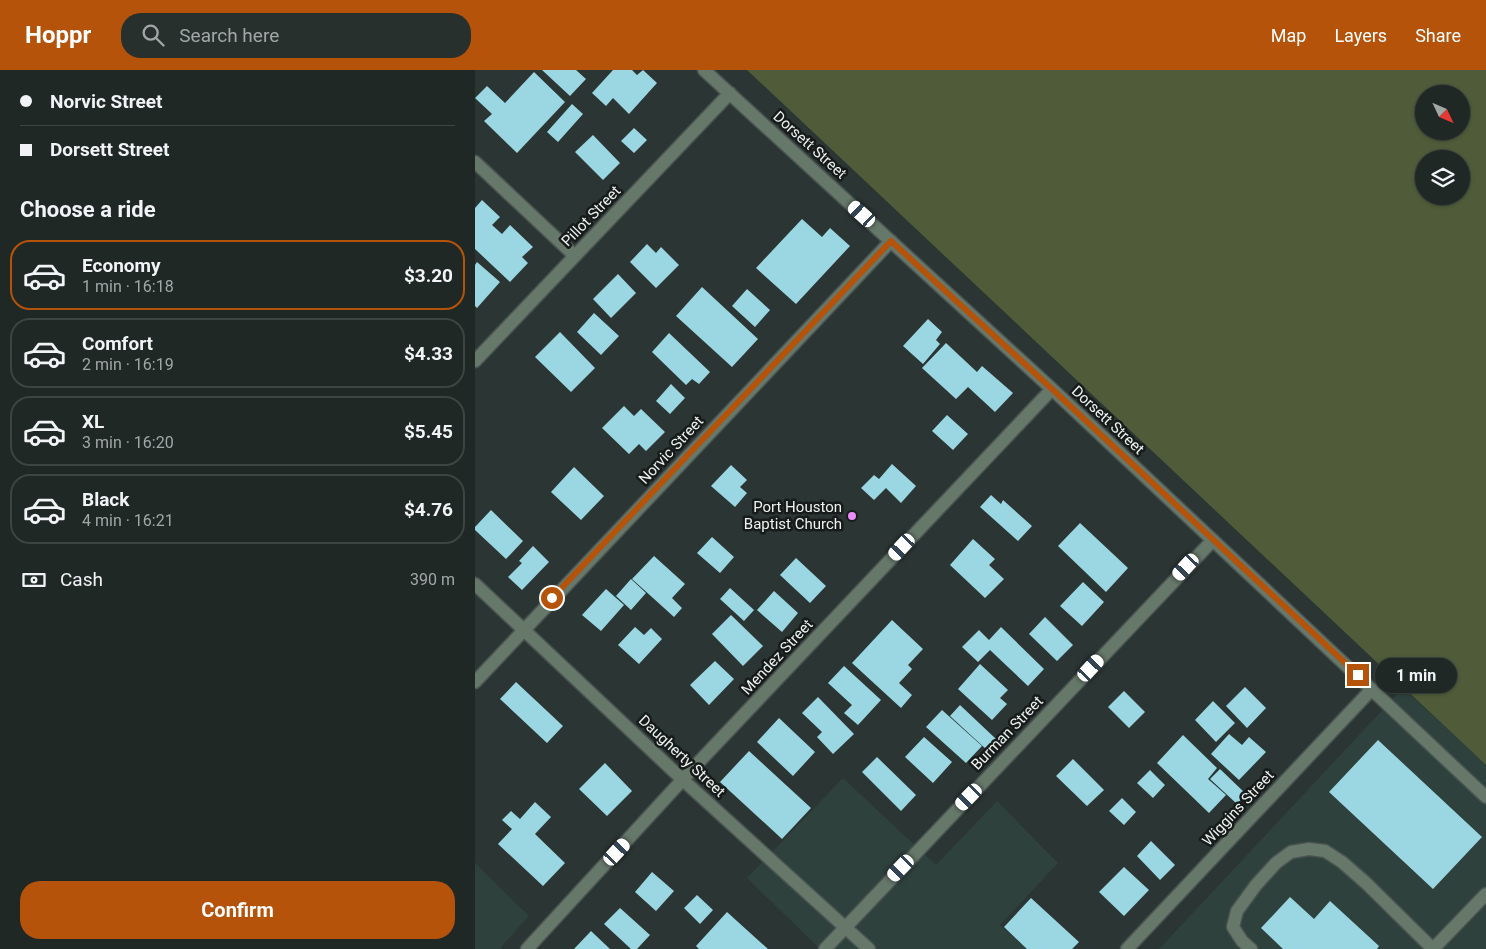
<!DOCTYPE html>
<html lang="en">
<head>
<meta charset="utf-8">
<style>
	:root { --surface:#202826; --page:#28302e; --text:#f1f3f6; --muted:#a2a6a7; --line:#3d4443; --accent:#b45309 }
	body { margin:0; font-family:Roboto,sans-serif; background:var(--page); color:var(--text); height:100vh; display:flex; flex-direction:column; font-size:19px; white-space:nowrap }
	* { box-sizing:border-box; margin:0 }
	p { font-size:16px; color:var(--muted) }
	.icon { flex:none; width:28px; height:28px; fill:none; stroke:currentColor; stroke-width:2; stroke-linecap:round; stroke-linejoin:round }
	.map { position:relative; flex:1; overflow:hidden }
	.side { display:flex; flex-direction:column; background:var(--surface); width:475px }
	.side>* { flex:none }
	.top-card { display:grid; align-content:center; height:110px; padding:0 20px; background:var(--surface) }
	.needle { width:32px; rotate:134deg }
	.buttons { position:absolute; left:940px; top:15px; display:grid; gap:10px }
	.buttons a { display:grid; place-items:center; width:55px; height:55px; border-radius:50%; background:var(--surface); box-shadow:0 1px 4px #0004,0 0 0 1px var(--line); font-size:25px }
	.end { position:absolute; width:22px; height:22px; margin:-11px; border:6px solid #b45309; background:#fff; box-shadow:0 0 0 2px #fff }
	.from { border-radius:50% }
	.bubble { position:absolute; height:35px; border-radius:18px; background:var(--surface); box-shadow:0 1px 4px #0004,0 0 0 1px var(--line); font-size:16px; font-weight:700; line-height:35px; text-align:center }
	.car { position:absolute; width:15px; height:30px; margin:-15px -8px; border-radius:6px; box-shadow:0 0 4px 1px #0007; background:linear-gradient(#fff 24%,#345 0 40%,#fff 0 76%,#345 0 86%,#fff 0) }
	.top-card b { display:flex; align-items:center; gap:18px; height:48px; font-size:19px }
	.top-card b+b { border-top:1px solid var(--line) }
	.top-card i { width:12px; height:12px; background:var(--text) }
	ul { padding:0; list-style:none }
	li { display:flex; align-items:center; gap:15px; height:70px; margin:0 10px 8px; padding:0 10px; border:2px solid var(--line); border-radius:20px }
	li div { flex:1 }
	li b { display:block; font-size:19px }
	li em { font-style:normal; font-weight:700 }
	li.current { border-color:var(--accent) }
	li>.icon { width:45px; height:45px; stroke-width:1.5 }
	h2 { padding:0 20px; font-size:22px; line-height:60px }
	.pay { display:flex; align-items:center; gap:12px; height:55px; padding:0 20px; font-size:19px }
	.pay p { margin-inline-start:auto }
	.cta { display:flex; gap:10px; margin-top:auto; padding:10px 20px }
	.cta a { flex:1; height:58px; border-radius:20px; background:var(--accent); color:#fff; font-size:20px; font-weight:700; line-height:58px; text-align:center }
	header { display:flex; align-items:center; gap:30px; box-sizing:border-box; height:70px; padding:0 25px; background:var(--accent); color:#fff }
	header strong { font-size:24px }
	nav { display:flex; gap:28px; margin-inline-start:auto; font-size:18px }
	.search { width:350px; height:45px; background:var(--page); display:flex; align-items:center; gap:12px; box-sizing:border-box; padding:0 18px; border-radius:20px; color:var(--muted); font-size:19px }
	main { display:flex; flex:1; min-height:0 }
	.map>svg:first-child { display:block }
	.built { fill:#2e413d }
	.green { fill:#4f5b39; fill-rule:evenodd }
	.building { fill:#9ad7e2 }
	.lines { fill:none; stroke-linecap:round; stroke-linejoin:round }
	.minor-casing { stroke:#4a5351; stroke-width:15 }
	.minor { stroke:#66786a; stroke-width:12 }
	.route { stroke:#b45309; stroke-width:6 }
	.poi-dot { fill:#ed8cf9; stroke:#171b1a; stroke-width:2 }
	.labels { text-anchor:middle; dominant-baseline:central; stroke-width:5; stroke-linejoin:round; paint-order:stroke }
	.street-label { font-size:15px; fill:#ecf3f1; stroke:#171b1a }
	.poi-label { font-size:15px; fill:#ecf3f1; stroke:#171b1a; text-anchor:end }
</style>
</head>
<body>
<header>
<strong>Hoppr</strong>
<div class="search"><svg class="icon" aria-label="search" viewBox="0 0 24 24"><circle cx="10" cy="10" r="6"/><path d="M15 15l6 6"/></svg>Search here</div>
<nav><a>Map</a><a>Layers</a><a>Share</a></nav>
</header>
<main>
<section class="side">
<div class="top-card">
<b><i class="from"></i>Norvic Street</b>
<b><i></i>Dorsett Street</b>
</div>
<h2>Choose a ride</h2>
<ul>
<li class="current"><svg class="icon" aria-label="car" viewBox="0 0 24 24"><path d="M5 17H2v-5l4-1 3-4h7l3 4 3 1v5h-3M9 17h6M6 11h13"/><circle cx="7" cy="17" r="2"/><circle cx="17" cy="17" r="2"/></svg><div><b>Economy</b><p>1 min · 16:18</p></div><em>$3.20</em></li>
<li><svg class="icon" aria-label="car" viewBox="0 0 24 24"><path d="M5 17H2v-5l4-1 3-4h7l3 4 3 1v5h-3M9 17h6M6 11h13"/><circle cx="7" cy="17" r="2"/><circle cx="17" cy="17" r="2"/></svg><div><b>Comfort</b><p>2 min · 16:19</p></div><em>$4.33</em></li>
<li><svg class="icon" aria-label="car" viewBox="0 0 24 24"><path d="M5 17H2v-5l4-1 3-4h7l3 4 3 1v5h-3M9 17h6M6 11h13"/><circle cx="7" cy="17" r="2"/><circle cx="17" cy="17" r="2"/></svg><div><b>XL</b><p>3 min · 16:20</p></div><em>$5.45</em></li>
<li><svg class="icon" aria-label="car" viewBox="0 0 24 24"><path d="M5 17H2v-5l4-1 3-4h7l3 4 3 1v5h-3M9 17h6M6 11h13"/><circle cx="7" cy="17" r="2"/><circle cx="17" cy="17" r="2"/></svg><div><b>Black</b><p>4 min · 16:21</p></div><em>$4.76</em></li>
</ul>
<div class="pay"><svg class="icon" aria-label="cash" viewBox="0 0 24 24"><path d="M3 7h18v10H3z"/><circle cx="12" cy="12" r="2"/></svg>Cash<p>390 m</p></div>
<div class="cta"><a>Confirm</a></div>
</section>
<div class="map">
<svg width="1011" height="879" viewBox="0 0 1011 879">
	<rect width="100%" height="100%" fill="#2b3533"/>
	<path class="built" d="M 928,618 L 1011,695 L 1011,879 L 684,879 Z
		M 368,708 L 461,795 L 522,731 L 583,793 L 525,855 L 553,879 L 345,879 L 272,808 Z
		M 0,793 L 54,846 L 26,877 L 28,879 L 0,879 Z"/>
	<path class="green" d="M 272,0 L 1011,0 L 1011,695 ZM 949,24 L 986,24 L 986,61 L 949,61 ZM 949,89 L 986,89 L 986,126 L 949,126 Z"/>
	<path class="building" d="M 67,0 L 101,0 L 111,9 L 95,26 Z
		M 138,0 L 157,0 L 162,5 L 168,0 L 182,13 L 154,44 L 138,28 L 131,36 L 117,23 Z
		M 59,2 L 90,32 L 42,83 L 9,51 L 17,44 L 0,28 L 12,16 L 30,33 Z
		M 97,34 L 108,44 L 83,72 L 72,62 Z
		M 159,58 L 172,70 L 159,83 L 146,71 Z
		M 118,65 L 145,93 L 128,110 L 100,82 Z
		M 7,130 L 25,147 L 17,155 L 27,164 L 35,155 L 58,177 L 47,187 L 53,193 L 35,212 L 0,179 L 0,138 Z
		M 327,149 L 347,167 L 355,158 L 375,176 L 321,234 L 281,198 Z
		M 172,174 L 181,183 L 186,177 L 204,195 L 181,218 L 155,192 Z
		M 2,192 L 25,212 L 2,238 L 0,236 L 0,195 Z
		M 143,204 L 161,223 L 136,248 L 118,229 Z
		M 227,217 L 283,269 L 257,297 L 201,246 Z
		M 272,219 L 295,240 L 280,257 L 257,236 Z
		M 119,243 L 144,266 L 126,285 L 102,262 Z
		M 453,249 L 467,262 L 461,270 L 465,274 L 448,294 L 428,276 Z
		M 85,262 L 120,298 L 96,322 L 60,287 Z
		M 194,263 L 235,302 L 224,314 L 217,309 L 211,315 L 177,282 Z
		M 471,273 L 502,302 L 507,296 L 538,323 L 520,342 L 493,317 L 481,329 L 447,298 Z
		M 196,314 L 210,328 L 195,344 L 181,331 Z
		M 149,336 L 159,346 L 166,339 L 190,362 L 171,381 L 164,374 L 154,384 L 127,358 Z
		M 472,345 L 493,364 L 478,380 L 457,361 Z
		M 417,394 L 441,416 L 426,433 L 411,418 L 399,430 L 386,418 L 399,405 L 404,409 Z
		M 256,395 L 272,410 L 265,417 L 272,423 L 260,437 L 236,416 Z
		M 99,397 L 129,426 L 106,450 L 76,422 Z
		M 516,425 L 526,434 L 528,430 L 557,456 L 543,471 L 505,437 Z
		M 16,440 L 48,471 L 31,489 L 0,460 L 0,457 Z
		M 605,453 L 653,498 L 631,522 L 583,476 Z
		M 237,467 L 259,487 L 245,503 L 222,483 Z
		M 498,469 L 520,489 L 514,495 L 529,509 L 510,528 L 475,495 Z
		M 58,476 L 74,492 L 47,520 L 33,507 L 47,493 L 44,491 Z
		M 179,486 L 210,514 L 197,528 L 207,538 L 199,547 L 157,509 Z
		M 321,488 L 351,516 L 335,533 L 305,505 Z
		M 156,509 L 171,523 L 156,540 L 141,526 Z
		M 608,512 L 629,532 L 607,556 L 585,536 Z
		M 255,518 L 279,540 L 269,551 L 245,529 Z
		M 131,519 L 149,535 L 126,561 L 107,545 Z
		M 299,521 L 323,543 L 307,562 L 282,540 Z
		M 256,545 L 288,576 L 268,596 L 237,564 Z
		M 570,547 L 598,575 L 582,591 L 554,564 Z
		M 417,550 L 448,579 L 433,595 L 437,599 L 424,613 L 437,625 L 426,638 L 377,593 Z
		M 160,557 L 169,565 L 176,558 L 187,569 L 164,594 L 143,575 Z
		M 526,557 L 569,599 L 553,616 L 515,580 L 503,592 L 487,577 L 504,560 L 514,570 Z
		M 240,591 L 259,609 L 234,635 L 215,615 Z
		M 505,594 L 533,620 L 525,628 L 532,634 L 517,650 L 483,619 Z
		M 369,596 L 406,630 L 383,655 L 369,643 L 377,635 L 353,613 Z
		M 41,612 L 88,656 L 72,673 L 25,629 Z
		M 770,617 L 791,638 L 772,658 L 751,636 Z
		M 649,621 L 670,642 L 654,658 L 633,637 Z
		M 343,627 L 379,664 L 358,684 L 342,667 L 347,662 L 327,643 Z
		M 738,631 L 760,653 L 741,672 L 720,650 Z
		M 485,635 L 521,669 L 512,680 L 475,646 Z
		M 467,640 L 507,676 L 491,693 L 451,657 Z
		M 304,648 L 340,682 L 318,706 L 282,672 Z
		M 754,664 L 767,675 L 774,667 L 791,682 L 764,710 L 736,684 Z
		M 708,665 L 742,698 L 733,709 L 751,725 L 734,743 L 682,693 Z
		M 449,667 L 477,692 L 458,713 L 430,687 Z
		M 903,670 L 1007,767 L 958,819 L 854,722 Z
		M 274,681 L 336,738 L 307,769 L 245,712 Z
		M 402,687 L 441,725 L 426,741 L 387,702 Z
		M 598,689 L 629,720 L 612,736 L 581,706 Z
		M 130,693 L 157,721 L 132,746 L 104,719 Z
		M 745,699 L 771,724 L 762,734 L 735,709 Z
		M 675,700 L 690,715 L 678,728 L 662,713 Z
		M 647,728 L 661,742 L 649,755 L 634,741 Z
		M 60,732 L 76,747 L 60,764 L 90,793 L 68,816 L 23,774 L 37,759 L 27,750 L 36,741 L 45,749 Z
		M 676,771 L 700,795 L 685,810 L 662,786 Z
		M 649,797 L 674,820 L 649,846 L 624,822 Z
		M 177,802 L 199,821 L 181,841 L 160,822 Z
		M 222,825 L 238,840 L 225,854 L 209,838 Z
		M 815,827 L 839,849 L 855,831 L 904,876 L 902,879 L 808,879 L 786,858 Z
		M 556,828 L 604,872 L 597,879 L 552,879 L 529,857 Z
		M 145,838 L 175,865 L 162,879 L 156,879 L 129,854 Z
		M 252,842 L 293,879 L 224,879 L 221,876 Z
		M 116,861 L 135,879 L 99,879 Z"/>
	<g class="lines">
		<g class="minor-casing">
			<path id="minor" d="M 229,0 L 577,319 L 1011,727
				M 0,92 L 100,186
				M 0,291 L 255,23
				M 0,514 L 208,710 L 394,879
				M 0,612 L 416,171
				M 52,879 L 222,694 L 577,319
				M 350,879 L 738,470
				M 652,879 L 897,619
				M 776,879 L 767,871 L 758,857 L 762,841 L 781,815 L 801,793 L 816,782 L 834,779 L 850,781 L 867,792 L 891,813 L 958,879
				M 958,879 L 1011,824"/>
		</g>
		<use href="#minor" class="minor"/>
	</g>
	<g class="lines">
		<path class="route" d="M 77,528 L 416,171 L 577,319 L 883,605"/>
	</g>
	<circle class="poi-dot" cx="377" cy="446" r="5"/>
	<g class="labels">
		<g class="street-label">
			<text transform="translate(335 75) rotate(42)">Dorsett Street</text>
			<text transform="translate(116 146) rotate(-46)">Pillot Street</text>
			<text transform="translate(633 350) rotate(43)">Dorsett Street</text>
			<text transform="translate(196 380) rotate(-47)">Norvic Street</text>
			<text transform="translate(302 587) rotate(-47)">Mendez Street</text>
			<text transform="translate(532 663) rotate(-46)">Burman Street</text>
			<text transform="translate(207 686) rotate(43)">Daugherty Street</text>
			<text transform="translate(763 738) rotate(-47)">Wiggins Street</text>
		</g>
		<g class="poi-label">
			<text x="367" y="437">Port Houston<tspan x="367" dy="17">Baptist Church</tspan></text>
		</g>
	</g>
</svg>
<div class="buttons">
<a><svg class="needle" viewBox="-14 -14 28 28"><path d="M0-13l5 13h-10z" fill="#e53935"/><path d="M0 13l5-13h-10z" fill="#a2a6a7"/></svg></a>
<a><svg class="icon" aria-label="layers" viewBox="0 0 24 24"><path d="M12 4l9 5-9 5-9-5zM3 14l9 5 9-5"/></svg></a>
</div>
<i class="end from" style="left:77px;top:528px"></i>
<i class="end" style="left:883px;top:605px"></i>
<div class="bubble" style="left:900px;top:588px;width:82px">1 min</div>
<i class="car" style="left:387px;top:144px;rotate:312deg"></i>
<i class="car" style="left:427px;top:477px;rotate:223deg"></i>
<i class="car" style="left:711px;top:497px;rotate:223deg"></i>
<i class="car" style="left:616px;top:598px;rotate:43deg"></i>
<i class="car" style="left:494px;top:727px;rotate:224deg"></i>
<i class="car" style="left:142px;top:782px;rotate:43deg"></i>
<i class="car" style="left:426px;top:798px;rotate:224deg"></i>
</div>
</main>
</body>
</html>
